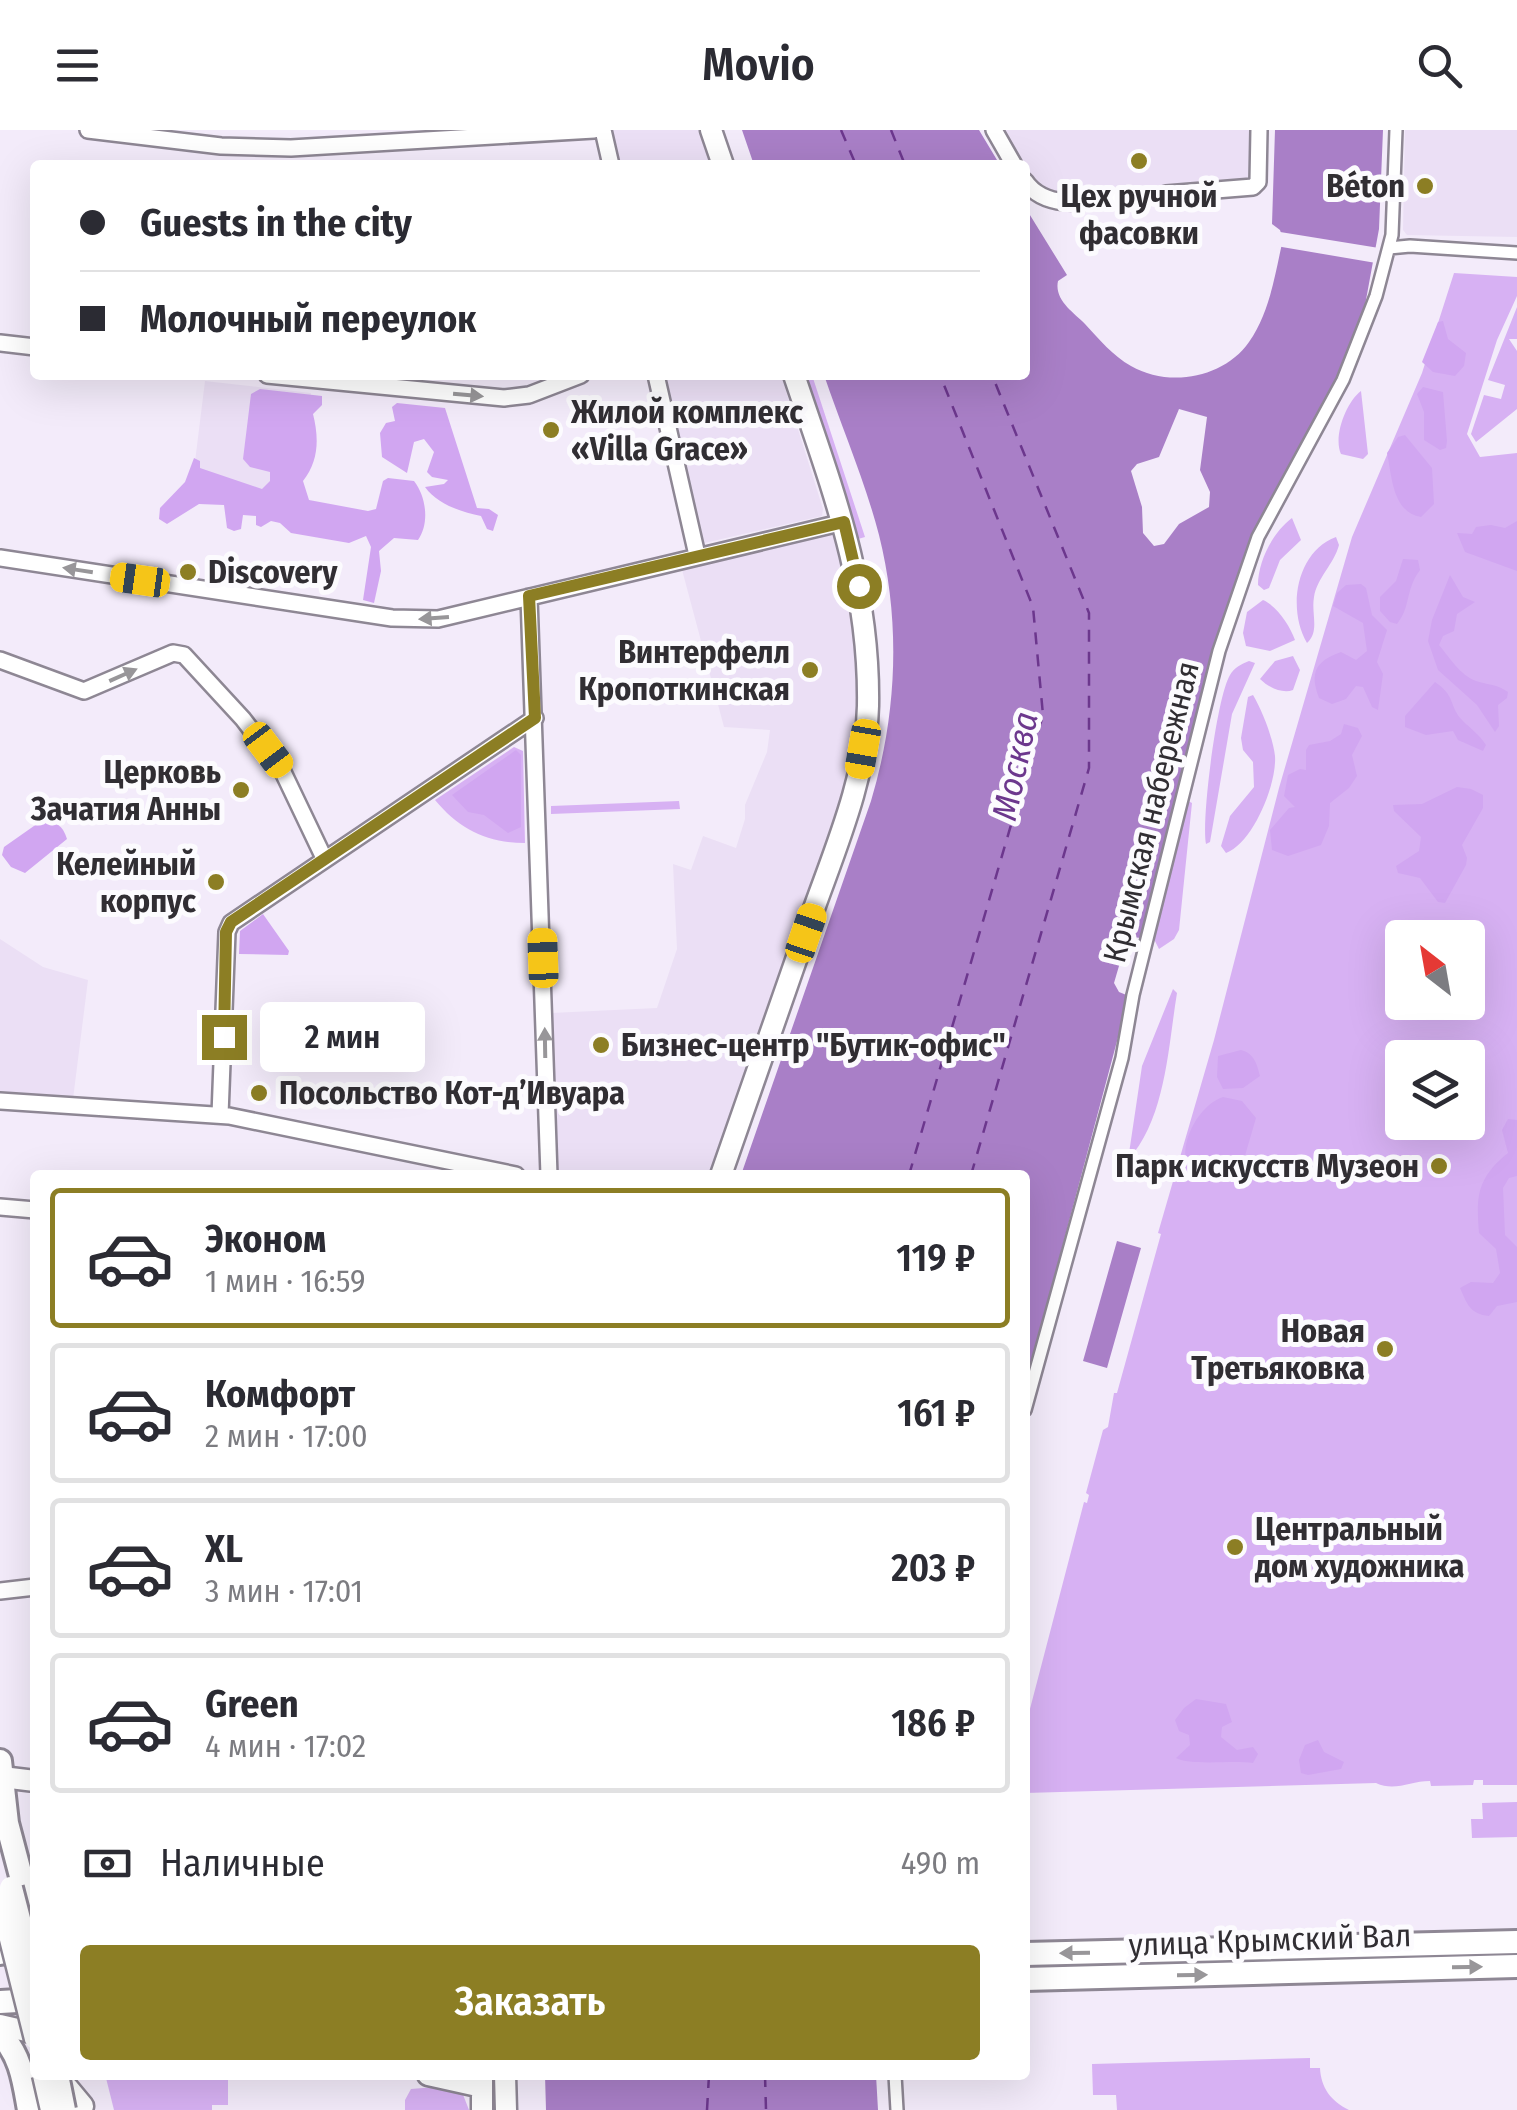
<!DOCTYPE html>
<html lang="ru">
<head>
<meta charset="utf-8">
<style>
	:root { --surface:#fff; --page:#f7f7f7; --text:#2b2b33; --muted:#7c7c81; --line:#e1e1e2; --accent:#8c7e24 }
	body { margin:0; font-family:"Fira Sans Condensed",sans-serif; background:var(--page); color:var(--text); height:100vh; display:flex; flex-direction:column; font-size:38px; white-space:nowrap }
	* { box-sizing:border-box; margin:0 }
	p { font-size:32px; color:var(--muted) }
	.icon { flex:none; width:55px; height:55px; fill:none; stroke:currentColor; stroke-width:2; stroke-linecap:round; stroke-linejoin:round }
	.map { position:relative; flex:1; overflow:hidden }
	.drawer { position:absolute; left:30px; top:1040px; width:1000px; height:910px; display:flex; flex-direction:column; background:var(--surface); border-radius:10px; box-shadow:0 10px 40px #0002 }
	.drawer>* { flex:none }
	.top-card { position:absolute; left:30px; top:30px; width:1000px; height:220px; border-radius:10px; box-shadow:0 10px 40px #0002; display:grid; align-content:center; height:220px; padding:0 50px; background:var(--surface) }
	.needle { width:65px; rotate:329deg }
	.fabs { position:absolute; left:1385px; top:790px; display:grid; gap:20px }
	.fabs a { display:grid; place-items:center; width:100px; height:100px; border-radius:10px; background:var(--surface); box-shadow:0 10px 40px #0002; font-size:50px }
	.end { position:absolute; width:45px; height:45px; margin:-22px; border:12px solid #8c7e24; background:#fff; box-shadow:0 0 0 5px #fff }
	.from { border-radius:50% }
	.bubble { position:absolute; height:70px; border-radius:10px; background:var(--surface); box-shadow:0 10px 40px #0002; font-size:32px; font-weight:600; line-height:70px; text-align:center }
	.car { position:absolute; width:30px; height:60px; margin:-30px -15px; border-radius:12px; box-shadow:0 0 8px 2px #0007; background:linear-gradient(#f5c518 24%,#345 0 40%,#f5c518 0 76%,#345 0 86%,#f5c518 0) }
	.top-card b { display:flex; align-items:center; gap:35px; height:95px; font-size:38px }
	.top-card b+b { border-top:2px solid var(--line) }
	.top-card i { width:25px; height:25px; background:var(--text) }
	ul { padding:18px 0 0; list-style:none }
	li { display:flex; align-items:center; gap:30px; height:140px; margin:0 20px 15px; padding:0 30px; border:5px solid var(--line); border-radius:10px }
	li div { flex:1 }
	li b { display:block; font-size:38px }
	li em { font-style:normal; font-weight:600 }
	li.current { border-color:var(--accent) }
	li>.icon { width:90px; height:90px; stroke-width:1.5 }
	.pay { display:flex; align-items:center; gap:25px; height:110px; padding:0 50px; font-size:38px }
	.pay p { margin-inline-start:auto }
	.cta { display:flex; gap:20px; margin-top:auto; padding:20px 50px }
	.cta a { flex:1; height:115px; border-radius:10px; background:var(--accent); color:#fff; font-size:40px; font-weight:600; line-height:115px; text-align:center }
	header { display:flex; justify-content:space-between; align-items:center; height:130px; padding:0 50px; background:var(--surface); font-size:45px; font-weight:600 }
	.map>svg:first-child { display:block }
	.built { fill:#ebdff5 }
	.green { fill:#d7b1f3; fill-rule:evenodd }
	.forest { fill:#d1a6f1 }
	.water { fill:#a97fc7; fill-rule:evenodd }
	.pier { fill:#f3ebfa }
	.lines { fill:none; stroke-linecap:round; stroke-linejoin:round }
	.ferry { stroke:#6c378d; stroke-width:2.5; stroke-dasharray:12 10; stroke-linecap:butt }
	.minor-tunnel { stroke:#ccc5d2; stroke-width:15; stroke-dasharray:15 8; stroke-linecap:butt }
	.pedestrian-casing { stroke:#8e8794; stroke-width:16 }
	.minor-casing { stroke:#8e8794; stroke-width:20 }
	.secondary-casing { stroke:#8e8794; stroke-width:25 }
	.primary-casing { stroke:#8e8794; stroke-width:28 }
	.pedestrian { stroke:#fff; stroke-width:11 }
	.minor { stroke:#fff; stroke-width:15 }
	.secondary { stroke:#fff; stroke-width:20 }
	.primary { stroke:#fff; stroke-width:22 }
	.secondary-bridge-casing { stroke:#8e8794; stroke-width:25; stroke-linecap:butt }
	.primary-bridge-casing { stroke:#8e8794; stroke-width:28; stroke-linecap:butt }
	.secondary-bridge { stroke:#fff; stroke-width:20 }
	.primary-bridge { stroke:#fff; stroke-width:22 }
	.oneway { fill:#989699 }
	.route { stroke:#8c7e24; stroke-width:12 }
	.poi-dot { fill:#8c7e24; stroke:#fcfbfe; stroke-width:4 }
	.labels { text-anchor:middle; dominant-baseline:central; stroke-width:10; stroke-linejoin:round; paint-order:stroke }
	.poi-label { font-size:32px; font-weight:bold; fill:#312e33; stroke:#fcfbfe; text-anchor:end }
	.street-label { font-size:32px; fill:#312e33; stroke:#fcfbfe }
	.water-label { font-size:35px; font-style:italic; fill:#6c378d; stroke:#fcfbfe }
</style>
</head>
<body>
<header><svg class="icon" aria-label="menu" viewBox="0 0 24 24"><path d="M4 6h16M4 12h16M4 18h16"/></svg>Movio<svg class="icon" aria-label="search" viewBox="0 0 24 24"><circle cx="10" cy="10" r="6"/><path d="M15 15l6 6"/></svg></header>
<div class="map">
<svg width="1517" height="1980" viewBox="0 0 1517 1980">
	<rect width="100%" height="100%" fill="#f3ebfa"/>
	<path class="built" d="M 609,0 L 700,0 L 712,35 L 616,35 Z
		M 1002,0 L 1253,0 L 1252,54 L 1051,64 L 1035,53 Z
		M 1405,0 L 1517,0 L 1517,107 L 1407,105 L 1403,100 Z
		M 662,245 L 781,245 L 823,379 L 822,386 L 700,414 Z
		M 205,251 L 311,263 L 296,377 L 191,364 Z
		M 827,403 L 836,404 L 848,460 L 853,465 L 860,533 L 858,603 L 830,707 L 712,1045 L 557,1045 L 551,883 L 657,878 L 677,819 L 673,734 L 691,740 L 703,706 L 736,718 L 745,689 L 745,675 L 767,622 L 770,600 L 724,597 L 681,436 Z
		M 0,809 L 43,837 L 88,850 L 73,969 L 0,965 Z"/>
	<path class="green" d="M 1454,143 L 1517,147 L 1517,166 L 1497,210 L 1467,304 L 1480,327 L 1517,323 L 1517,1655 L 1483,1655 L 1483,1650 L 1474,1650 L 1473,1655 L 1431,1656 L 1430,1651 C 1410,1651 1395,1662 1376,1653 L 1025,1663 L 1025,1598 L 1084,1372 L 1087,1373 L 1089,1365 L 1086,1363 L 1103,1300 L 1108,1297 L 1114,1263 L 1117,1263 L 1161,1104 L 1158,1103 L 1214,910 L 1279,658 L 1352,407 L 1422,243 ZM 1402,808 L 1468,808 L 1468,872 L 1402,872 ZM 1402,928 L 1468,928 L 1468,992 L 1402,992 Z
		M 1517,177 L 1517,209 L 1509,209 L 1517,221 L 1517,279 L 1476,312 L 1471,304 L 1484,265 L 1501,269 L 1505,255 L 1488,250 Z
		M 804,245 L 812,245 L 865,407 L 858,409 Z
		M 1361,261 L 1368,324 L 1363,329 L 1341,324 C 1333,307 1346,272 1361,261 Z
		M 1292,388 L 1301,410 L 1280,430 L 1269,458 L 1264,460 L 1258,455 C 1258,431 1273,402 1292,388 Z
		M 1336,407 L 1339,415 C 1334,434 1317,448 1314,467 C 1311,484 1320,501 1307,513 C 1287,479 1296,422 1336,407 Z
		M 1263,470 C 1277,476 1290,496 1295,510 L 1270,521 L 1246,516 L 1243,503 L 1247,482 Z
		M 1293,526 L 1300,540 L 1293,560 C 1282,564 1268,557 1260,549 L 1275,531 Z
		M 1249,531 L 1255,533 L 1232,584 L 1210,712 L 1206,714 C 1201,690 1217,566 1230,545 C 1234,538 1241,534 1249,531 Z
		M 1253,565 C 1262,580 1273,608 1275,626 C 1277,654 1253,713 1226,723 L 1221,716 L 1230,686 L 1254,657 L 1253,632 L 1243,620 L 1241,608 L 1248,567 Z
		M 514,617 L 523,621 L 525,713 C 487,713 459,699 435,670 Z
		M 679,671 L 680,679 L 551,684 L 551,676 Z
		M 1188,671 L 1192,673 L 1179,800 L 1174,809 L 1159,819 L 1154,809 Z
		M 1173,859 L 1177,863 C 1168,917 1166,988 1128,1030 L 1142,936 Z
		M 1517,1672 L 1517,1707 L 1472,1708 L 1471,1689 L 1483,1689 L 1482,1673 Z
		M 1310,1928 L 1310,1938 L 1320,1938 C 1321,1958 1331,1971 1349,1980 L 1117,1980 L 1116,1965 L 1093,1965 L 1092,1934 Z
		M 109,1945 L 228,1945 L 228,1975 L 212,1975 L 212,1980 L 114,1980 L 106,1948 Z
		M 447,1956 L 462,1962 L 469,1980 L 405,1980 L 405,1970 L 411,1959 Z"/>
	<path class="forest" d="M 1443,191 L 1448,209 L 1466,223 L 1464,236 L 1455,246 L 1433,242 L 1422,232 L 1438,192 Z
		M 1423,257 L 1443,262 L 1447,311 L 1446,318 L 1440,320 L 1424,310 L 1424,282 L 1417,264 Z
		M 260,259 L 322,266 L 322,275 L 313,284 C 319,308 319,331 303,351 L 309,370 L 368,381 L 376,379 L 383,351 L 388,348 L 414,351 C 426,366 430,393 418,410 L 394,408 L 379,421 L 381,441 L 374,473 L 363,470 L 371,417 L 366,406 L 349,413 L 291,403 L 280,393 L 271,391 L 261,397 L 256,395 L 256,386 L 243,385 L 241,399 L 234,401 L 227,398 L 224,375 L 199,374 L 167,394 L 159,389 L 160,378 L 185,352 L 194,328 L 200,331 L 200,338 L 262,359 L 270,351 L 270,342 L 250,337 L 243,329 L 251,264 Z
		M 397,273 L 445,278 L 477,378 L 489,379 L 498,385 L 493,401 L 487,399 L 481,386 C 461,382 437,374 425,357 L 444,354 L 448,350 L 432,347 L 427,342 L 434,322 L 424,309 L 414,312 L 407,343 L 382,327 L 380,303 L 386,293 L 395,291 L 392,277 Z
		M 1405,305 L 1432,338 L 1434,374 L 1421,387 C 1392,382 1392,346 1387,323 L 1398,307 Z
		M 1517,391 L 1517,441 L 1465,422 L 1457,403 L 1472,404 L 1476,397 L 1491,395 L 1505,398 Z
		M 1403,429 L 1418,430 L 1420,440 C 1405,460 1411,477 1397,494 L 1390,492 L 1380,481 L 1380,467 L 1396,451 Z
		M 1450,445 L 1463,467 L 1475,472 L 1457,484 L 1454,501 L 1443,506 L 1439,515 C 1450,528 1460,545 1476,551 C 1488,555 1497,554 1508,562 L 1507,568 L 1498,575 L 1499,596 L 1495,602 L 1477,575 L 1438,540 L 1428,511 L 1432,490 Z
		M 1361,454 L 1366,458 L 1372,485 L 1387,500 L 1377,532 L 1383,544 L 1378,580 L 1372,577 L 1363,557 L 1356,556 L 1346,569 L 1332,574 L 1319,568 C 1309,542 1316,531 1341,522 L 1356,530 L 1367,521 L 1363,493 L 1333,476 L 1337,463 L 1346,455 Z
		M 1435,552 C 1457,567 1448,576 1463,591 C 1471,599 1479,604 1486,615 L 1483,621 L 1458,610 L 1453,601 L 1426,605 L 1405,597 L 1405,586 Z
		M 1344,594 L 1358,598 L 1362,606 L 1352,625 L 1357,646 L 1349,658 L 1330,673 L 1329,696 L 1321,715 L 1288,726 L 1272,720 L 1270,700 L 1289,678 L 1295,677 L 1284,666 L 1288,645 L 1300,639 L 1306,640 L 1306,620 L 1309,615 L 1330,611 L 1341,604 Z
		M 516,620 L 521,625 L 521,697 L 508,703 L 484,685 L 468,682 L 452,665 Z
		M 1457,657 L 1471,659 L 1483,665 L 1483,678 L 1462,715 L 1467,728 L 1466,735 L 1445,773 L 1438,772 L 1420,748 L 1398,743 L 1396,736 L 1419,721 L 1421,707 L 1394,681 L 1393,675 L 1422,674 Z
		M 61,677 L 65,679 C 54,706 60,687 67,709 L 25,743 L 11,737 L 2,725 L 4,717 Z
		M 263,784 L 289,821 L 288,825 L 239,824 L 240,801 Z
		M 1241,920 C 1254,923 1257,934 1260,946 L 1243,958 L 1223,959 L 1217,947 L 1218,926 Z
		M 1223,967 L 1242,971 L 1256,988 L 1242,1036 L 1238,1042 C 1228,1044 1226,1040 1217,1038 C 1207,1036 1198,1039 1187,1036 C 1179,1012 1199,975 1223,967 Z
		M 1508,989 L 1517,990 L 1517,1046 L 1509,1048 L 1503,1058 L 1505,1105 L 1517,1117 L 1517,1172 L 1497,1176 L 1489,1186 C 1470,1184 1467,1174 1460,1158 L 1471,1152 L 1493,1153 L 1500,1143 L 1496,1119 L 1479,1103 C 1476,1066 1477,1048 1508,1023 L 1502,1000 Z
		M 1196,1569 L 1226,1574 L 1232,1592 L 1222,1597 L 1221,1607 L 1237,1620 L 1253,1617 L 1258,1624 L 1253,1633 C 1232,1630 1191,1636 1176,1628 L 1190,1615 L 1189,1605 L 1179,1601 L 1175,1590 L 1184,1578 Z
		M 1318,1610 L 1324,1622 L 1344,1632 L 1341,1639 L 1308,1645 L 1301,1643 L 1299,1630 L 1305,1615 Z"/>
	<path class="water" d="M 742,0 L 979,0 L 1000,35 L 754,35 Z
		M 1275,0 L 1383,0 L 1379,99 L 1361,197 L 1339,248 L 1254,406 L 1202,560 L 1141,808 L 1132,807 L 1126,812 L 1114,853 L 1119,862 L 1129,866 L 1025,1257 L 1025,1045 L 741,1045 L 871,671 C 897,584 901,493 879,405 C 865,351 842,298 824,245 L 1025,245 L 1025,77 L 1067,145 L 1058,151 C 1054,170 1073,182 1085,194 C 1099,209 1113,226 1131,236 C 1169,258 1224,248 1249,212 C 1270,182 1275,144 1283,109 L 1280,100 L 1272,94 ZM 1179,279 L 1207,287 L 1200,340 L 1210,362 L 1209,377 L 1179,394 L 1164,414 L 1154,416 L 1143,403 L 1142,377 L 1131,341 L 1137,334 L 1159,327 Z
		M 1117,1111 L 1141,1118 L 1107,1238 L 1083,1231 Z
		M 545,1945 L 876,1945 L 878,1980 L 546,1980 Z"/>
	<path class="pier" d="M 1274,101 L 1379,118 L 1376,133 L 1276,116 L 1277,106 Z"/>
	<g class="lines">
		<path class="ferry" d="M 841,0 L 856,35
			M 891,0 L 905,35
			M 909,1045 L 1043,585 L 1033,477 L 940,245
			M 971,1045 L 1089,638 L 1089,483 L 992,245
			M 765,1945 L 766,1980
			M 707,1980 L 709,1945"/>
		<path class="minor-tunnel" d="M 1136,66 L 1166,64"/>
		<g class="pedestrian-casing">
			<path id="pedestrian" d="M 1389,118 L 1410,116 L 1517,123
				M 1025,1280 L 1122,928 L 1133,865 L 1219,521 L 1258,407 L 1343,250 L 1376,166 L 1392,105 L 1396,0
				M 895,1945 L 897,1980"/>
		</g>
		<g class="minor-casing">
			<path id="minor" d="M 88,0 L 221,16 L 291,18 L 594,0
				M 603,0 L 611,35
				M 994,0 L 1014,35
				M 1025,51 C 1048,85 1100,69 1136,66
				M 1166,64 L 1253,57 L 1258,52 L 1259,0
				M 0,213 L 35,217
				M 267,245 L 504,268 L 529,265 L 581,245
				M 656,245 L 697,425
				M 0,428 L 392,488 L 438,489 L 844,392
				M 529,467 L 549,1045
				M 0,530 L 84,561 L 173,523 L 184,525 L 243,589 L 282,640 L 324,728
				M 0,971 L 229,986 L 516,1045
				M 220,985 L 227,802 L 231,793 L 535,588
				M 0,1077 L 35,1080
				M 0,1461 L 35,1457"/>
		</g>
		<g class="secondary-casing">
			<path id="secondary" d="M 711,0 L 723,35
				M 721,1045 C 751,959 781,873 811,787 C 835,719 866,649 868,576 C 870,454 832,358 794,245
				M 2,1647 L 35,1651
				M 0,1895 L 35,1903
				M 428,1945 L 482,1957
				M 505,1945 L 506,1980
				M 482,1947 L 482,1980
				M 49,1957 L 68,1958 L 83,1976"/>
		</g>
		<g class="primary-casing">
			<path id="primary" d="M 0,1631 L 7,1693 L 32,1788 L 24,1806 L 0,1823
				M 1025,1824 L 1517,1812
				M 1025,1849 L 1517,1836
				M 0,1872 L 35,1870
				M 0,1904 C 21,1925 24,1952 29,1980"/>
		</g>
		<use href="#pedestrian" class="pedestrian"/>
		<use href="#minor" class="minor"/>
		<use href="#secondary" class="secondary"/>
		<use href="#primary" class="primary"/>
		<g class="secondary-bridge-casing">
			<path id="secondary-bridge" d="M 0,1769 L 35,1909
				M 43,1945 L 51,1980"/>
		</g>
		<g class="primary-bridge-casing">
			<path id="primary-bridge" d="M 11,1758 L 35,1851
				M 57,1945 L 64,1980"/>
		</g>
		<use href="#secondary-bridge" class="secondary-bridge"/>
		<use href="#primary-bridge" class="primary-bridge"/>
	</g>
	<defs><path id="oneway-solid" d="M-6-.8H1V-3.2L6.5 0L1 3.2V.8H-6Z" transform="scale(2.5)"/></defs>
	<g class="oneway">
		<use href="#oneway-solid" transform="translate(468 265) rotate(5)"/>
		<use href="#oneway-solid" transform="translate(78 440) rotate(-171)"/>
		<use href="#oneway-solid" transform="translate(434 488) rotate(176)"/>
		<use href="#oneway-solid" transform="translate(123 545) rotate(-24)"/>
		<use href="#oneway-solid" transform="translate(545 913) rotate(-91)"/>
		<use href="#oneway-solid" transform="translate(1075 1823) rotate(179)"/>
		<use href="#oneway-solid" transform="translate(1467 1837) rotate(-1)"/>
		<use href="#oneway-solid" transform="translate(1192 1845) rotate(-1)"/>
	</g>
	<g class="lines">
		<path class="route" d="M 224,907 L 226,802 L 231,792 L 535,588 L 529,466 L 844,392 L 859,456"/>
	</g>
	<g class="poi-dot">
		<circle cx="1139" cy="31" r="10"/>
		<circle cx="1425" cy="56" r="10"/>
		<circle cx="551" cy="300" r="10"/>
		<circle cx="188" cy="442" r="10"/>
		<circle cx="810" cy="540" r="10"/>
		<circle cx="241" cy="660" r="10"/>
		<circle cx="216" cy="752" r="10"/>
		<circle cx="601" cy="915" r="10"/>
		<circle cx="259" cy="963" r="10"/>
		<circle cx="1439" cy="1036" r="10"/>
		<circle cx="1385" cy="1219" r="10"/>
		<circle cx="1235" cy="1417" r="10"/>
	</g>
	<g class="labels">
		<g class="poi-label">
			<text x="1405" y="56">Béton</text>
			<text x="1139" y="66" text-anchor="middle">Цех ручной<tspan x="1139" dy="37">фасовки</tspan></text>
			<text x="571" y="282" text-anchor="start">Жилой комплекс<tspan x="571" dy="37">«Villa Grace»</tspan></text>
			<text x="208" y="442" text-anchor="start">Discovery</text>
			<text x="790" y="522">Винтерфелл<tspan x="790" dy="37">Кропоткинская</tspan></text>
			<text x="221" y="642">Церковь<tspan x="221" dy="37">Зачатия Анны</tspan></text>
			<text x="196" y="734">Келейный<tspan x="196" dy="37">корпус</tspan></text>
			<text x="621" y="915" text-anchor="start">Бизнес-центр "Бутик-офис"</text>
			<text x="279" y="963" text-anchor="start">Посольство Кот-д’Ивуара</text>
			<text x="1419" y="1036">Парк искусств Музеон</text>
			<text x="1365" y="1201">Новая<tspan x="1365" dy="37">Третьяковка</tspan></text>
			<text x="1255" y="1399" text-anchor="start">Центральный<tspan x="1255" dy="37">дом художника</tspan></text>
		</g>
		<g class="street-label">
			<text transform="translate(1151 682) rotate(-76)">Крымская набережная</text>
			<text transform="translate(1270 1810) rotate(-2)">улица Крымский Вал</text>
		</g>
		<g class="water-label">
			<text transform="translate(1015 636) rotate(-78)">Москва</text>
		</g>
	</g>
</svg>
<div class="fabs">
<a><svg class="needle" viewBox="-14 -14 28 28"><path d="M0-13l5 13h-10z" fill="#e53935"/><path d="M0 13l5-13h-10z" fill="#7c7c81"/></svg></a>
<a><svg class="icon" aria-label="layers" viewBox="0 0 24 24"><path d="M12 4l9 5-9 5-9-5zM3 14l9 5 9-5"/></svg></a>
</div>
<i class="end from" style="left:859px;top:456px"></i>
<i class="end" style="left:224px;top:907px"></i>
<div class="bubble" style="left:260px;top:872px;width:165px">2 мин</div>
<i class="car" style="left:140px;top:450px;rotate:278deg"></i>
<i class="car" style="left:863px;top:619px;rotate:190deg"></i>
<i class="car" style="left:268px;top:620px;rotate:143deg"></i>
<i class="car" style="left:806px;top:803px;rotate:19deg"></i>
<i class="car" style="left:543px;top:828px;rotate:358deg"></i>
<div class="top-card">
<b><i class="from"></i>Guests in thе city</b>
<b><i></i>Молочный переулок</b>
</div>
<section class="drawer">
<ul>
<li class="current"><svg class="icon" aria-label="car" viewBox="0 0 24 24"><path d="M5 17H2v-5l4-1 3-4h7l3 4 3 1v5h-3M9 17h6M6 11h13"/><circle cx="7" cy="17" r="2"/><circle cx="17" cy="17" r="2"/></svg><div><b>Эконом</b><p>1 мин · 16:59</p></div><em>119 ₽</em></li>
<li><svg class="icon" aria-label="car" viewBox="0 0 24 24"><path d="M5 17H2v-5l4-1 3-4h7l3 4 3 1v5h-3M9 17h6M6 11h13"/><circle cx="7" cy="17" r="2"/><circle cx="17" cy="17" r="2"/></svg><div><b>Комфорт</b><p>2 мин · 17:00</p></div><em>161 ₽</em></li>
<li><svg class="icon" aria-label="car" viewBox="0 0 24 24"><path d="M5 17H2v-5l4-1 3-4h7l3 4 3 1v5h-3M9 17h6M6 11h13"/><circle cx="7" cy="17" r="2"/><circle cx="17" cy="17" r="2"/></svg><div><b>XL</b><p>3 мин · 17:01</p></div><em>203 ₽</em></li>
<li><svg class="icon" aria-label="car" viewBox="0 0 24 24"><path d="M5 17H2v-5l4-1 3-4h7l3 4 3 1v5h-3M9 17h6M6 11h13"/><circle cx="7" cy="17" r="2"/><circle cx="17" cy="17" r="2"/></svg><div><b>Green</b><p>4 мин · 17:02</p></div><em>186 ₽</em></li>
</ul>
<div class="pay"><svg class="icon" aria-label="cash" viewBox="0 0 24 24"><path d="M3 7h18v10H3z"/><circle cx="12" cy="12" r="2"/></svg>Наличные<p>490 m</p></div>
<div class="cta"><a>Заказать</a></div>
</section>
</div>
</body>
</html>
